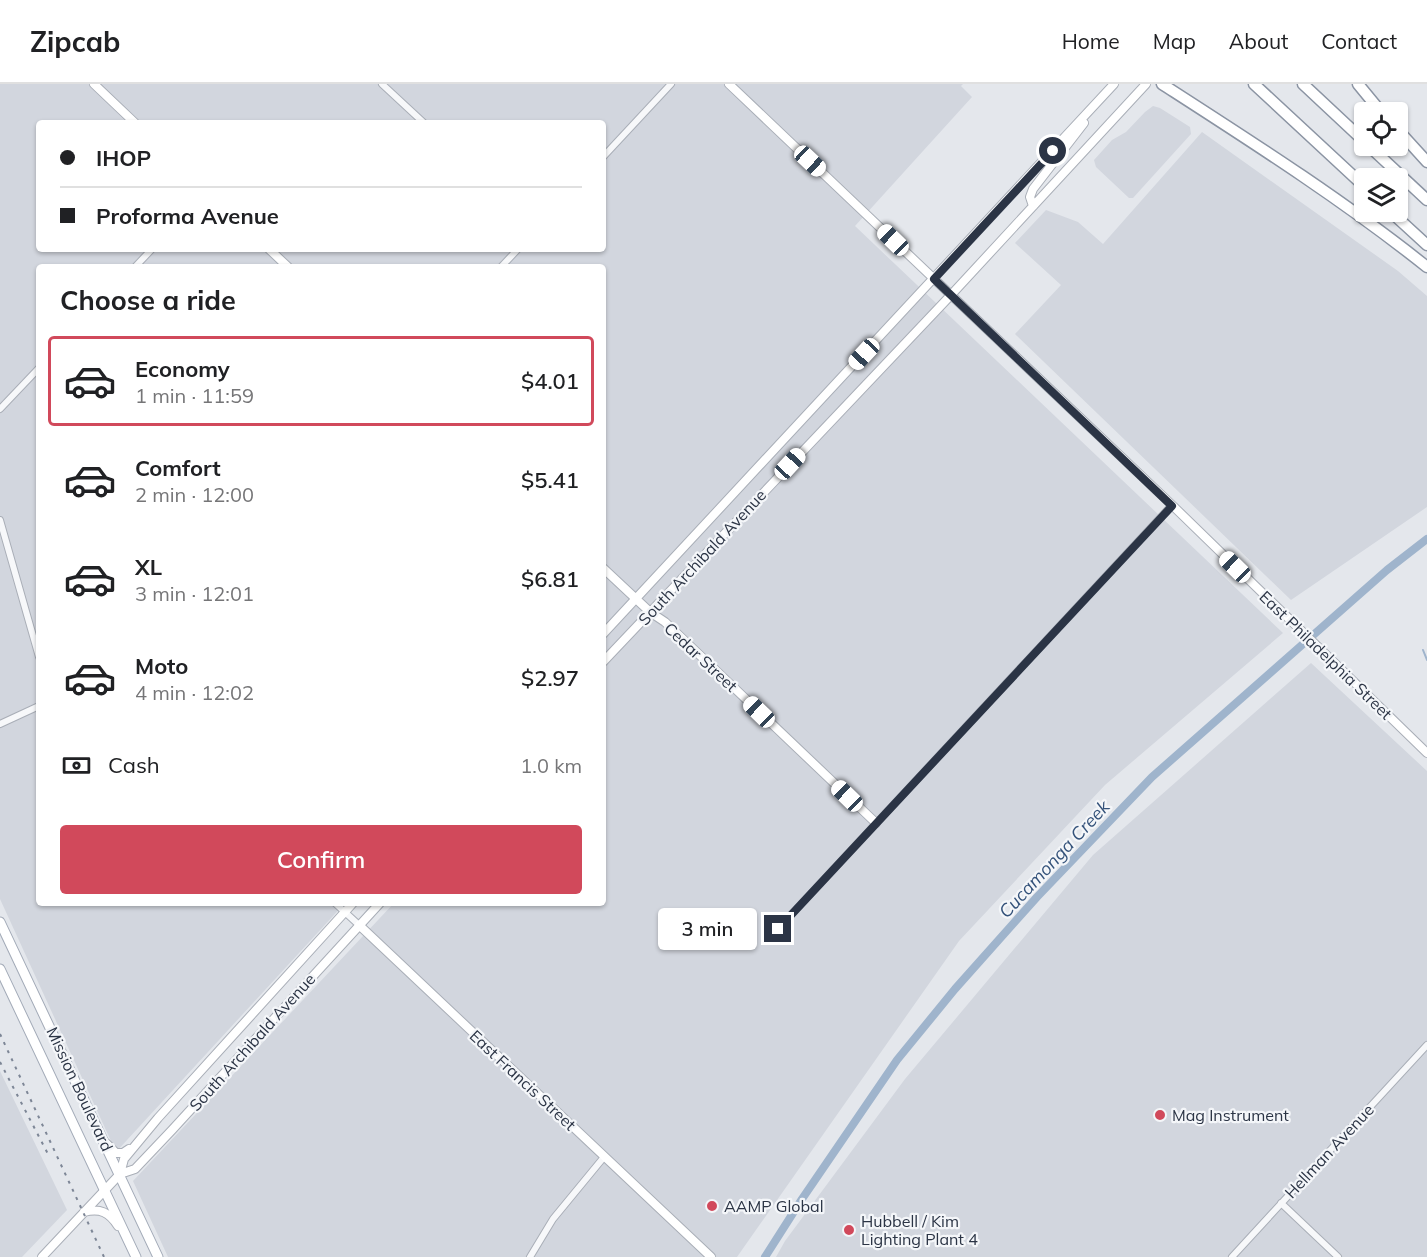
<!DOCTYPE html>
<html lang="en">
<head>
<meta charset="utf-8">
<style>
	:root { --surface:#fff; --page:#f6f6f6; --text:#202124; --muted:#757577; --line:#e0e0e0; --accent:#d1495b }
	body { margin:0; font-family:Mulish,sans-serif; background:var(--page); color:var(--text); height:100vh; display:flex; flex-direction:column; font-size:22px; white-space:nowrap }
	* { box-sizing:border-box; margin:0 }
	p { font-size:20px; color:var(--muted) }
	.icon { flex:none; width:33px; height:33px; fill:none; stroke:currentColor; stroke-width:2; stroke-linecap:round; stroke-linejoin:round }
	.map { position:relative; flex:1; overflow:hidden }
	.panel { position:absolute; left:36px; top:180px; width:570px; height:642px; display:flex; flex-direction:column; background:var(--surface); border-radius:6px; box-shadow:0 2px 4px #0004 }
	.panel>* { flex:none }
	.guide { position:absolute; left:36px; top:36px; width:570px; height:132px; border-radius:6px; box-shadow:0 2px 4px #0004; display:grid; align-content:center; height:132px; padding:0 24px; background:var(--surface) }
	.tools { position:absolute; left:1354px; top:18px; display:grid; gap:12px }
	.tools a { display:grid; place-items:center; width:54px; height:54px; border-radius:6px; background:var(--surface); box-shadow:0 2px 4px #0004; font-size:30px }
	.end { position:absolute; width:27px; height:27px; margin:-14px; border:8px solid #2b3445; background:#fff; box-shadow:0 0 0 3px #fff }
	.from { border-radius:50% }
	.bubble { position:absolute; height:42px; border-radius:6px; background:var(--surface); box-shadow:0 2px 4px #0004; font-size:20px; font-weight:600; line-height:42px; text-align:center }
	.car { position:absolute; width:18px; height:36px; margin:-18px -9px; border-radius:8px; box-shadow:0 0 4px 2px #0007; background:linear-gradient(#fff 24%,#345 0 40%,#fff 0 76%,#345 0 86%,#fff 0) }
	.guide b { display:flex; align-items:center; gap:21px; height:57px; font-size:22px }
	.guide b+b { border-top:2px solid var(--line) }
	.guide i { width:15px; height:15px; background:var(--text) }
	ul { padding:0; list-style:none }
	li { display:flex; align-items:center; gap:18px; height:90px; margin:0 12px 9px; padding:0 12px; border:3px solid transparent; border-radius:6px }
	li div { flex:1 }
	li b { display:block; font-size:22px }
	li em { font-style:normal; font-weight:600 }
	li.active { border-color:var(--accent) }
	li>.icon { width:54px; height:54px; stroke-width:1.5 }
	h2 { padding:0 24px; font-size:27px; line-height:72px }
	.pay { display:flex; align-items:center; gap:15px; height:66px; padding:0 24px; font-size:22px }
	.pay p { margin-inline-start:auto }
	.primary-button { display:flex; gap:12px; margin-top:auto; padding:12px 24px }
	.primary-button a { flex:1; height:69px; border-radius:6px; background:var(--accent); color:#fff; font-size:24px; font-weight:600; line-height:69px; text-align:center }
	header { display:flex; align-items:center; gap:36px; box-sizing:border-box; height:84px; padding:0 30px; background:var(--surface); border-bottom:2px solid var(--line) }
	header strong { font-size:28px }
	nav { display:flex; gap:33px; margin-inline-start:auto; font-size:21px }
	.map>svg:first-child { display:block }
	.built { fill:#d2d6de; fill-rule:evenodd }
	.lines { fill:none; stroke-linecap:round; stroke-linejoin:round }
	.stream { stroke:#9fb4cc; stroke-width:2 }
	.canal { stroke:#9fb4cc; stroke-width:8 }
	.street-casing { stroke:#a9aeb7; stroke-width:8 }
	.secondary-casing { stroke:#a9aeb7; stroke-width:10 }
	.primary-casing { stroke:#a3abb8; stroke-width:11 }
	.highway-casing { stroke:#8b94a3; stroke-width:13 }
	.street { stroke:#f7f8fa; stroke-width:6 }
	.secondary { stroke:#fff; stroke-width:8 }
	.primary { stroke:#fff; stroke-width:9 }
	.highway { stroke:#fff; stroke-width:10 }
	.rail { stroke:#7d8696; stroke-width:2; stroke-dasharray:3 6; stroke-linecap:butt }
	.route { stroke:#2b3445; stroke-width:8 }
	.poi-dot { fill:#d1495b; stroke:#f4f6f9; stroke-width:2 }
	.labels { text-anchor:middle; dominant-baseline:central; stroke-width:4.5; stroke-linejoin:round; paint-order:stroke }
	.street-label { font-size:16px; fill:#2b3445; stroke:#f4f6f9 }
	.poi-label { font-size:16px; fill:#2b3445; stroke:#f4f6f9; text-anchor:start }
	.water-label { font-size:18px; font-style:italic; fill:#34527a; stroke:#f4f6f9 }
</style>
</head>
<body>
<header>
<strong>Zipcab</strong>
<nav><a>Home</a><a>Map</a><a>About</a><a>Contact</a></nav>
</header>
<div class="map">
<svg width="1427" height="1173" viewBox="0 0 1427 1173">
	<rect width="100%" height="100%" fill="#e4e7ec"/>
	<path class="built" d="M 0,0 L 963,0 L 961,2 L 972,13 L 855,142 L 1283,549 L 1105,701 L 959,857 L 737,1173 L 168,1173 L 133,1097 L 394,819 L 603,819 L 603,183 L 39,183 L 39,819 L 345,819 L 116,1068 L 0,815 ZM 39,39 L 603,39 L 603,165 L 39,165 Z
		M 1153,22 L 1160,24 L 1190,43 L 1191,50 L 1133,114 L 1129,114 L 1096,83 L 1094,76 L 1112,56 L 1126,48 L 1145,28 Z
		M 1202,48 L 1398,187 L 1427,212 L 1427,423 L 1291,516 L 1015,250 L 1061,201 L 1015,159 L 1046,126 L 1078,138 L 1103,160 Z
		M 1311,579 L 1427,687 L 1427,1173 L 776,1173 L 785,1157 L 905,995 L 1093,771 Z
		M 0,987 L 67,1126 L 22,1173 L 0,1173 Z"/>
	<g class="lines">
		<path class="stream" d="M 1423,566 L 1427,576"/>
		<path class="canal" d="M 765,1173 L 802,1115 L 897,976 L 955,905 L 1037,813 L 1152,693 L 1387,486 L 1427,455"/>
		<g class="street-casing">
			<path id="street" d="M 382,0 L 424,39
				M 603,73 L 671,0
				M 135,183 L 152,165
				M 501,183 L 518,165
				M 0,325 L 39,284
				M 0,436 L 39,573
				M 0,640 L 39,622
				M 335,819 L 359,841
				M 778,845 L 1172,421
				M 1281,1119 L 1338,1173
				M 530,1173 L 553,1135 L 604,1073
				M 1232,1173 L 1427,961"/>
		</g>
		<g class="secondary-casing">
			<path id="secondary" d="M 94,0 L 135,39
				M 729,0 L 1172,421 L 1427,669
				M 1033,122 L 1030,113 L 1033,105 L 1084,39
				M 269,165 L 288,183
				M 603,484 L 650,528 L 665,538 L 876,739
				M 603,550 L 1114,0
				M 603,578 L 951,211 L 1146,0
				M 359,841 L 711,1173
				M 106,1059 L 116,1069 L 123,1069 L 129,1065
				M 120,1090 L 124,1075 L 158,1034 L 353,819
				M 84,1128 C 100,1124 109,1128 118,1142
				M 42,1173 L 120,1090 L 135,1085 L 172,1046 L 380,819"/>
		</g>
		<g class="primary-casing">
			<path id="primary" d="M 0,838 L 158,1173
				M 0,885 L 136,1173"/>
		</g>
		<g class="highway-casing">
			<path id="highway" d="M 1162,0 C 1252,58 1343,116 1427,183
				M 1254,0 L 1365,103
				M 1303,0 L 1365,58
				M 1358,0 L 1381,28
				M 1398,46 L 1427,78
				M 1369,62 L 1427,116
				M 1391,128 L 1427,161"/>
		</g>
		<use href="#street" class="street"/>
		<use href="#secondary" class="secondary"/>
		<use href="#primary" class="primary"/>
		<use href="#highway" class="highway"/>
		<path class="rail" d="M 0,950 L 104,1173
			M 0,978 L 48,1070"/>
	</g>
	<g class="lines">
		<path class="route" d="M 778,845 L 1172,422 L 934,195 L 1053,67"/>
	</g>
	<g class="poi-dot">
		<circle cx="1160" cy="1031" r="6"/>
		<circle cx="712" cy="1122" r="6"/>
		<circle cx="849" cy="1146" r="6"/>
	</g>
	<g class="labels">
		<g class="street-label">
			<text transform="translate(702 473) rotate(-47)">South Archibald Avenue</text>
			<text transform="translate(1326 571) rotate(44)">East Philadelphia Street</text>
			<text transform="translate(701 573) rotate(43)">Cedar Street</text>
			<text transform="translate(252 958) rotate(-48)">South Archibald Avenue</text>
			<text transform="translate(523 996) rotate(43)">East Francis Street</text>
			<text transform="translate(80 1005) rotate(65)">Mission Boulevard</text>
			<text transform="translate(1329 1067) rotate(-47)">Hellman Avenue</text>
		</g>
		<g class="poi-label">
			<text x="1172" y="1031">Mag Instrument</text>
			<text x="724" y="1122">AAMP Global</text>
			<text x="861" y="1137">Hubbell / Kim<tspan x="861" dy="18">Lighting Plant 4</tspan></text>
		</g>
		<g class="water-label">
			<text transform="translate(1054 775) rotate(-47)">Cucamonga Creek</text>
		</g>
	</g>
</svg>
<div class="tools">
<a><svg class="icon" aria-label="locate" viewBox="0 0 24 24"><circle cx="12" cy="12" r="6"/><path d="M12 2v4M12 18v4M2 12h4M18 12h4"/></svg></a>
<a><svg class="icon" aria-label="layers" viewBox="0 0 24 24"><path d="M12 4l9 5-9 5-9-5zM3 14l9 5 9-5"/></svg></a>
</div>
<i class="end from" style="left:1053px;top:67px"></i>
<i class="end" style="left:778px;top:845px"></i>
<div class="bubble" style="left:658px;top:824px;width:99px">3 min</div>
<i class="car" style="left:810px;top:77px;rotate:133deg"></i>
<i class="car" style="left:893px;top:156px;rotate:314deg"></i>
<i class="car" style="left:864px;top:270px;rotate:223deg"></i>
<i class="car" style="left:790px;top:380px;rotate:43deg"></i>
<i class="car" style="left:1235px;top:483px;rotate:314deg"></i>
<i class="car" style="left:759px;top:628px;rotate:314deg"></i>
<i class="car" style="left:847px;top:712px;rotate:314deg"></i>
<div class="guide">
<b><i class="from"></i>IHOP</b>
<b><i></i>Proforma Avenue</b>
</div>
<section class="panel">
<h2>Choose a ride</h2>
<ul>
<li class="active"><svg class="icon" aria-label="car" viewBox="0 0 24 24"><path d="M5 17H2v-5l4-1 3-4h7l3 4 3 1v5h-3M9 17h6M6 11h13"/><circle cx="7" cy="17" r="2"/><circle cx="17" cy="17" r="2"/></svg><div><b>Economy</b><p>1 min · 11:59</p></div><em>$4.01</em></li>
<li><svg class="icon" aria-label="car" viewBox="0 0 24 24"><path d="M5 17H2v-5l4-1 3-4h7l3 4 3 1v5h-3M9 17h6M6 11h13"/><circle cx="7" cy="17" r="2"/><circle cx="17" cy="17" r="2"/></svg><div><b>Comfort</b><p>2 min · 12:00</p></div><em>$5.41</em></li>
<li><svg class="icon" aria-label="car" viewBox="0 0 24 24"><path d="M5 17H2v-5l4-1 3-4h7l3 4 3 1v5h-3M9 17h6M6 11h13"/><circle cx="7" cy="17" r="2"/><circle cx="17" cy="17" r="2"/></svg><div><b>XL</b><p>3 min · 12:01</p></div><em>$6.81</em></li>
<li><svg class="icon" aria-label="car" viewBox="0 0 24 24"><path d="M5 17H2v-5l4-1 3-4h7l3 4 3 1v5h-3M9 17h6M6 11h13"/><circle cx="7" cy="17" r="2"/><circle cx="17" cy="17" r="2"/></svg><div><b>Moto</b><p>4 min · 12:02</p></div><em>$2.97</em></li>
</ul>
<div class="pay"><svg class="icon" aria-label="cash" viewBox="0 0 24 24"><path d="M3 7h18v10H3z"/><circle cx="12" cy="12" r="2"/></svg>Cash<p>1.0 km</p></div>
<div class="primary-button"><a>Confirm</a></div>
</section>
</div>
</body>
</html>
